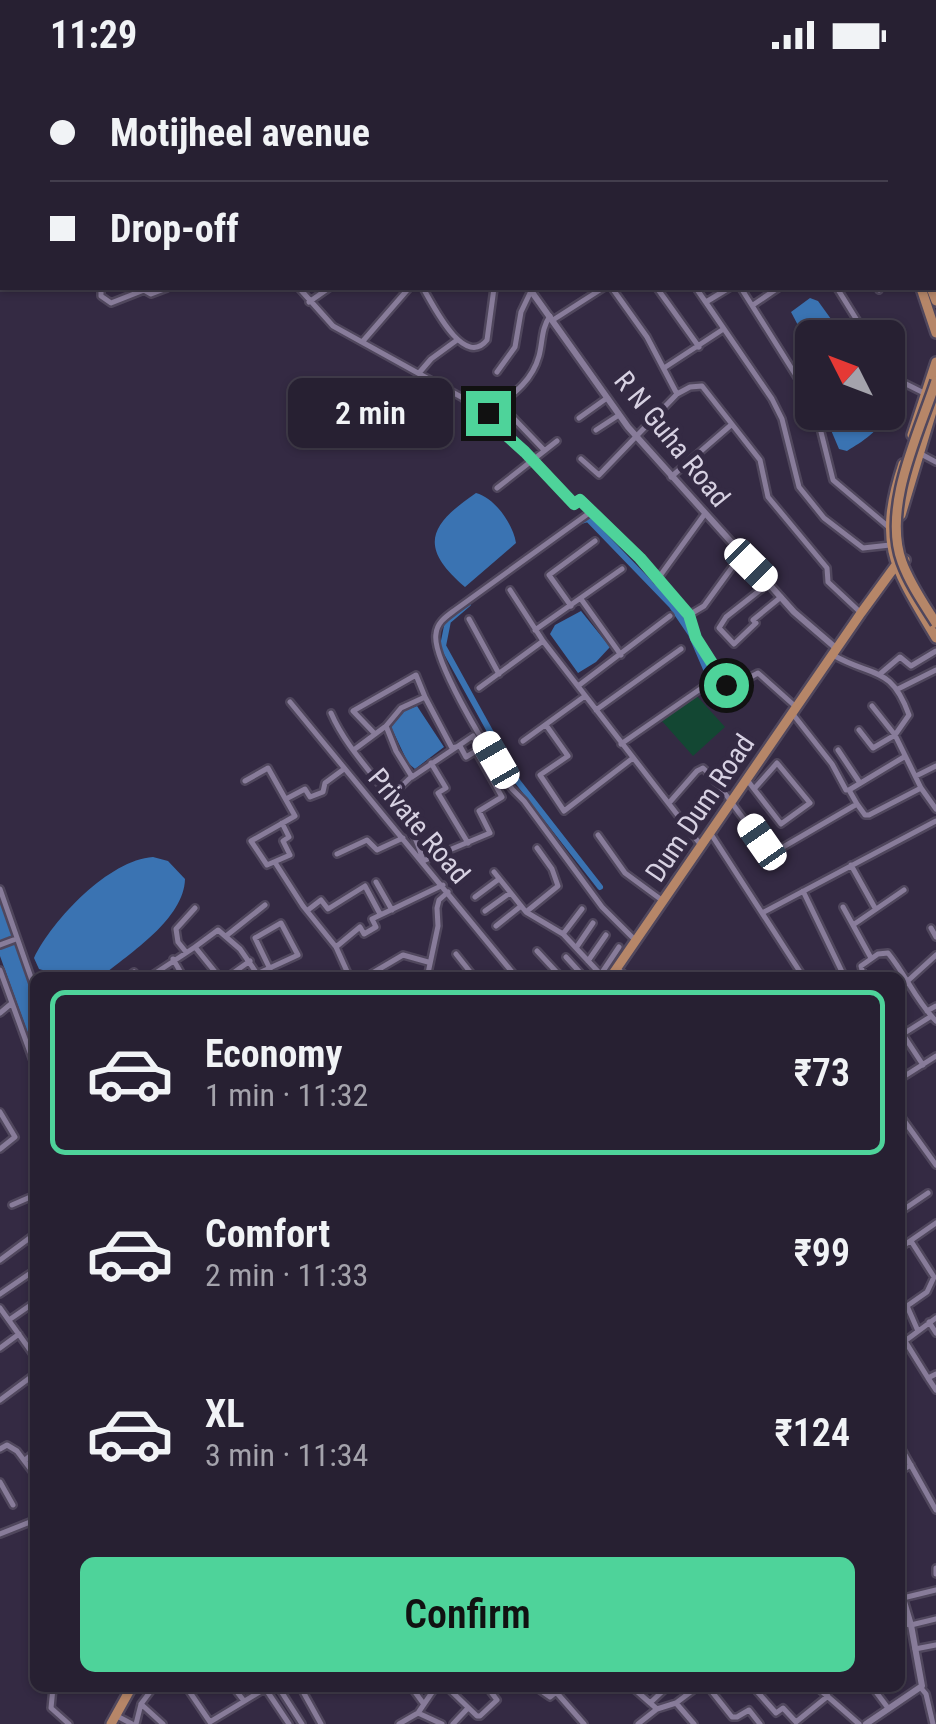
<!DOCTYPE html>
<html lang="en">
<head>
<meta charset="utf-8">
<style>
	:root { --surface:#272032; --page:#332d3e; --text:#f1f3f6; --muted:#a4a3ac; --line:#433e4d; --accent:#4ed39a }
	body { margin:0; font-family:"Roboto Condensed",sans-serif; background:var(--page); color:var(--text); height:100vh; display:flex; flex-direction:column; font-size:38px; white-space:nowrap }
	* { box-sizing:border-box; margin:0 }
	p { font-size:32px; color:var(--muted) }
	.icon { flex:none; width:55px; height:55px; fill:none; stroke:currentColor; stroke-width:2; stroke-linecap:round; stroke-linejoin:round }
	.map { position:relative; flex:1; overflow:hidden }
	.drawer { position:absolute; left:30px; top:902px; width:875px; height:720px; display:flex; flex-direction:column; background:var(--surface); border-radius:15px; box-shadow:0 2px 8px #0004,0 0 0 2px var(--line) }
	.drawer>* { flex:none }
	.guide { position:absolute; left:0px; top:0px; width:938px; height:220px; box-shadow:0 2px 8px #0004,0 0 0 2px var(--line); display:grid; align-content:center; height:220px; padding:0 50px; background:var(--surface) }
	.needle { width:65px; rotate:312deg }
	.controls { position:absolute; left:795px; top:250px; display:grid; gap:20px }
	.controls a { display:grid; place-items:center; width:110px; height:110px; border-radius:15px; background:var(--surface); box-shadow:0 2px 8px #0004,0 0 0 2px var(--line); font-size:50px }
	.end { position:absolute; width:45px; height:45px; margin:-22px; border:12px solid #4ed39a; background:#111; box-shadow:0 0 0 5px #111 }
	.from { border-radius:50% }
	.bubble { position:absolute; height:70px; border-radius:15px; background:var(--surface); box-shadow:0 2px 8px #0004,0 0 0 2px var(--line); font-size:32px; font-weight:600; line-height:70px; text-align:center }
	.car { position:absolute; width:30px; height:60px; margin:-30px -15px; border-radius:12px; box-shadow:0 0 8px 2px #0007; background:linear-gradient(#fff 24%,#345 0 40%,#fff 0 76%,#345 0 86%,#fff 0) }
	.guide b { display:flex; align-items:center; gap:35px; height:95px; font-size:38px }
	.guide b+b { border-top:2px solid var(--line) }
	.guide i { width:25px; height:25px; background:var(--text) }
	ul { padding:18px 0 0; list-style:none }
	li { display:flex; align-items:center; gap:30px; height:165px; margin:0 20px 15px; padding:0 30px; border:5px solid transparent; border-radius:15px }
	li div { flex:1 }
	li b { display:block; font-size:38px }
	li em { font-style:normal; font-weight:600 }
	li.on { border-color:var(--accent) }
	li>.icon { width:90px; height:90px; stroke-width:1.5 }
	.button { display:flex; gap:20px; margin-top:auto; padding:20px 50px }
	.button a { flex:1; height:115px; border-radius:15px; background:var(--accent); color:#111; font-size:40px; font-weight:600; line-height:115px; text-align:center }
	.status { display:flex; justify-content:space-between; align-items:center; height:70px; padding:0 50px; background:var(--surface); direction:ltr }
	.status svg { height:28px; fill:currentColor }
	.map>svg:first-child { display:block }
	.green { fill:#134733 }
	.water { fill:#3a73b2 }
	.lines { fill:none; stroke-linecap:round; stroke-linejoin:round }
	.canal { stroke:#3a73b2; stroke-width:6 }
	.minor-casing { stroke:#50475d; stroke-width:10 }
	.tertiary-casing { stroke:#50475d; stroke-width:11 }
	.primary-casing { stroke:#50475d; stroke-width:14 }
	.minor { stroke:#887c9a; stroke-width:5 }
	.tertiary { stroke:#887c9a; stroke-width:6 }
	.primary { stroke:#b68668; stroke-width:9 }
	.primary-bridge-casing { stroke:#50475d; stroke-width:14; stroke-linecap:butt }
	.primary-bridge { stroke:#b68668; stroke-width:9 }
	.route { stroke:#4ed39a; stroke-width:12 }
	.labels { text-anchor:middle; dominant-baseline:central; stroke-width:10; stroke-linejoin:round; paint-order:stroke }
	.street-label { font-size:28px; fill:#d7d1e2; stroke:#342a43 }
</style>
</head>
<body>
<div class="status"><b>11:29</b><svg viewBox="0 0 49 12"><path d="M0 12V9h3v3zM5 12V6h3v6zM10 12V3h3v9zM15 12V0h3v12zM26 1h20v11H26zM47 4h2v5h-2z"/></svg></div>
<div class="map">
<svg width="936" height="1654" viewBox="0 0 936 1654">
	<rect width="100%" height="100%" fill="#342a43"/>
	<path class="green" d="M 696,625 L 725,657 L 693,686 L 661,650 Z"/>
	<path class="water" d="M 810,228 L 818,231 L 844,267 L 812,268 L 812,282 L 791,242 Z
		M 842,342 L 886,342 L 886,343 C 880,361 863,371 847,381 L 839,379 L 828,353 Z
		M 476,423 C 495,428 513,454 516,473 L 465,517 C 418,477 429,455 476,423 Z
		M 581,541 L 610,577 L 596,592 L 578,603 L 550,564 L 555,555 Z
		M 417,636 L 444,677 L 415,699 L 408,693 L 391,657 L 404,641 Z
		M 153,787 L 168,791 L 185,809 C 184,849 130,883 101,907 L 67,907 L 39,899 L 34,888 C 53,849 109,790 153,787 Z
		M 0,816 L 35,909 L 35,983 L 0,886 Z"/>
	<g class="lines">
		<path class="canal" d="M 578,452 L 588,449 L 672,536 L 691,564 L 706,599
			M 468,534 L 448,551 L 443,576 L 518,712 L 600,817"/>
		<g class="minor-casing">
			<path id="minor" d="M 52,0 L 53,2
				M 181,0 L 183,2
				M 201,0 L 202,2
				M 457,0 L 458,2
				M 546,0 L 547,2
				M 590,0 L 591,2
				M 615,0 L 615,2
				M 75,2 L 80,0
				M 146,2 L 146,0
				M 188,2 L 193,0
				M 368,2 L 372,0
				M 494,2 L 496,0
				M 515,2 L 516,0
				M 713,2 L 715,0
				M 0,52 L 2,51
				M 935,141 L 936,141
				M 935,150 L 936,152
				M 101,218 L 101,226 L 111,233 L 144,220 L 143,218
				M 299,218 L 333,256 L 463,328 L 525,382 L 574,434 L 581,430 L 640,488 L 689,545 L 696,568 L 719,606 L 621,674
				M 423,218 C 433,235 464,299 487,270 L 494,218
				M 612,218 L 647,267 L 677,324
				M 657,218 L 699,277
				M 696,218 L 772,329 L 782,349 L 799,417 L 824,448 L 863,478 L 890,475
				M 741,218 L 812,331
				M 837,218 L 868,268
				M 878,218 L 879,220
				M 144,220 L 151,224 L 167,218
				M 309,232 L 329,218
				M 706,232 L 729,218
				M 753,235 L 778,218
				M 553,250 L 603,218
				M 363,271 L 409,218
				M 888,297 L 902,312 L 926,324
				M 664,298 L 722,260
				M 497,302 L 515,277 L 521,242 L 531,221
				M 419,303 L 431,289 L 457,270
				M 501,335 L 544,380
				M 816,342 L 833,410 L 891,459
				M 485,346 C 507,328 531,315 539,286 C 543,271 541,259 550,246
				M 579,348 L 607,328
				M 596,360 L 619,345
				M 921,384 L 936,392
				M 581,389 L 599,405 L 677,324 L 690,317 L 702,316 L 760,390 L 768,427 L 827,498 L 828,512 L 861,543
				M 671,407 L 731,355
				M 497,418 L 557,371
				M 592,441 L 455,540 C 447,546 437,552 436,564 C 431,591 495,691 512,719 L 524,731 L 602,837 L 636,871
				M 657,510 L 704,445
				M 769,513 L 726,547 L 719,558 L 734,574 L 756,553 L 753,550 L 781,527
				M 510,520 L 543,571 L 700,774
				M 581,529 L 621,585
				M 571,536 L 549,505 L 595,471
				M 689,545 L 704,536 L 741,485
				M 469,549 L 499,604
				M 535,560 L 622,499
				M 833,585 C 873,608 891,595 909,645 L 895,665 L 873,678 L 859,660
				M 880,604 L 900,587 L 911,596 L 936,581
				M 719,606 L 732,617 L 758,603 L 796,637
				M 578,616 L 670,546
				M 479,618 L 543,571
				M 898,619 L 936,600
				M 290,632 L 517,908
				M 872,636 L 895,665 L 921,718 L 936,739
				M 596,640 L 681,579
				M 331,643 C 354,696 410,734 423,791 L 490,763 L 479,741 L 502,727 L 476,681 L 466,687 L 460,676 L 452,678 L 425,627 L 401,638 L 386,656 L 355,679
				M 792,643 L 832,694 L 846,720
				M 546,655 L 568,686 L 540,705 L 564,741 L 633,688
				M 386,656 L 396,681 L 412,707 L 473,666 L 477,673
				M 375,664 L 353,641 L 416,605 L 425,627
				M 523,671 L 585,626
				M 838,680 L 860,713
				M 431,693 L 446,718 L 438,723 L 468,773
				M 916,706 L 936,696
				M 245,711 L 268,698 L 295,746 L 251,771 L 267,795 L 290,785 L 283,771 L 289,767 L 282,753
				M 748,711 L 754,719 L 777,693 L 810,733 L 781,754 L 754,719
				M 389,728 L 410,708
				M 286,729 L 305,719 L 310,727 L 323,722 L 325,713 L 344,699
				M 669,733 L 697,701 L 703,698 C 729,721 748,767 778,780 L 857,734 L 865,745 L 869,745 L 921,718
				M 857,734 L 849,720 L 904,687
				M 711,764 L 804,908
				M 598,765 L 625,803 L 663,831
				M 337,784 L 367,770 L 377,780 L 403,768
				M 276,794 L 303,836 L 336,877 L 350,908
				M 851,795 L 875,838
				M 494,802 L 526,842 L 563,864 L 604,908
				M 376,812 L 392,840
				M 0,819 L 35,919
				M 803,821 L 845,908
				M 475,827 L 499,809
				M 843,837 L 871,888
				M 308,840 L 321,830 L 328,839 L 365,816 L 380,844
				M 485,841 L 510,823
				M 526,842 L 558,816 L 552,799 L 537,778
				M 762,843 L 936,751
				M 853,855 L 904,820
				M 496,856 L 521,836
				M 931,858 L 936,867
				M 563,864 L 582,839
				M 226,866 L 265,835
				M 0,875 L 16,869
				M 195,877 L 218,860 L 240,879 L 260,908
				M 336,877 L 360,857 L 364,864 L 376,857 L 372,849 L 443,815
				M 576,878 L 593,853
				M 537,881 L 562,908
				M 186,882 L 178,872 L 176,859 L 195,838
				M 456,884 L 475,908
				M 566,887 L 585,908
				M 173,889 L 184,908
				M 588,891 L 606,865
				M 617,898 L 628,908
				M 0,900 L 35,996
				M 259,903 L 298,885 L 281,853 L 255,868 L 270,899
				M 601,904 L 619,877
				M 126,908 L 134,902 L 138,908
				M 148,908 L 195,877 L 220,908
				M 226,908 L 250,891
				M 364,908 L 403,885 L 428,892
				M 427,908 L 438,856 L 437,838 L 439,830 L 448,822
				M 864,908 L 861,896 L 878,884 L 888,883 C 906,905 916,931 936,951
				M 900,918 L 936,885
				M 927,941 L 936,936
				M 0,943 L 12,933
				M 900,960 L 923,995
				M 903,964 L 930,947
				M 900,1009 L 936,986
				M 0,1042 L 15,1067 L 0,1079
				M 900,1045 L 936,1095
				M 900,1103 L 900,1108
				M 12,1135 L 35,1125
				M 900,1142 L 928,1123
				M 911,1171 L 934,1207 L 927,1222 L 907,1236 L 918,1261
				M 900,1178 L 936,1153
				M 0,1190 L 35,1164
				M 0,1224 L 35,1200
				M 0,1238 L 35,1287
				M 936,1248 L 905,1271 L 928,1308 L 936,1304
				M 9,1250 L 35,1232
				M 929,1252 L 936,1263
				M 0,1278 L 19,1264
				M 928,1308 L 936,1320
				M 0,1330 L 35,1304
				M 900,1376 L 936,1440
				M 0,1379 L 7,1375 L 17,1381 L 35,1405
				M 25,1390 L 35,1382
				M 900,1401 L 911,1395
				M 0,1412 L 13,1435
				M 0,1464 L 35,1450
				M 936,1498 L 936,1504
				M 903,1528 L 936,1520
				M 900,1553 L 911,1555 L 936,1549
				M 915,1579 L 936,1575
				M 53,1618 L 51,1638 L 69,1654
				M 187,1618 L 210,1652
				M 234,1618 L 244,1631
				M 265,1618 L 289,1654
				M 279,1618 L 302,1654
				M 301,1618 L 321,1654
				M 412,1618 L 423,1633
				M 448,1618 L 477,1646 L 480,1646 L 497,1630 L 488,1618
				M 537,1618 L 550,1627 L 561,1618
				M 633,1618 L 657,1639 L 638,1654
				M 709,1618 L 732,1647 L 737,1647 L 749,1640 L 760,1654
				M 754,1618 L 776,1643 L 783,1638 L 796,1652 L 828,1626
				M 818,1618 L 859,1654
				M 873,1618 L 888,1638
				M 921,1618 L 926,1624 L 933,1654
				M 556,1622 L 584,1654
				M 650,1633 L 666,1618
				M 141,1634 L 163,1654
				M 657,1639 L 676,1633
				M 418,1643 L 442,1654
				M 117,1646 L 132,1654
				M 210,1652 L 266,1618
				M 136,1654 L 141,1634 L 153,1618
				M 399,1654 L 418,1643 L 435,1618
				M 453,1654 L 468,1638
				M 694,1654 L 676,1633 L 696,1618"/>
		</g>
		<g class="tertiary-casing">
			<path id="tertiary" d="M 293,0 L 295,2
				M 529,218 L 628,357 L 794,542 L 837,579
				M 866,1654 L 922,1616 L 911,1555 L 900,1518"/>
		</g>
		<g class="primary-casing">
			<path id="primary" d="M 850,0 L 850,2
				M 921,218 L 936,263
				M 931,218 L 936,231
				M 912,365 L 936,292
				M 903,394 C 876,475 895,499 936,568
				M 901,445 L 936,328
				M 610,908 L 861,543 L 896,495 L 905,490
				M 111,1654 L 131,1618"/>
		</g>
		<use href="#minor" class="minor"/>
		<use href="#tertiary" class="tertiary"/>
		<use href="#primary" class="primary"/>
		<g class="primary-bridge-casing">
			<path id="primary-bridge" d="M 936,311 C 919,363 882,437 902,492 C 910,514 924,534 936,553"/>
		</g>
		<use href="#primary-bridge" class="primary-bridge"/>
	</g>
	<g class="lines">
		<path class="route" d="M 488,343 L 485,346 L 525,382 L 574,434 L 580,430 L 640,488 L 689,545 L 696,568 L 726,615"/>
	</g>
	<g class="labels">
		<g class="street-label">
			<text transform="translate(672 369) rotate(51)">R N Guha Road</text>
			<text transform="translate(700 738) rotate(-56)">Dum Dum Road</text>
			<text transform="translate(419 756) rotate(50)">Private Road</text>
		</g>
	</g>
</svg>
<div class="controls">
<a><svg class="needle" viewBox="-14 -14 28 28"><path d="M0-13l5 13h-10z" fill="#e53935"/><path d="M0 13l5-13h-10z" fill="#a4a3ac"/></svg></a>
</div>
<i class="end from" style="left:726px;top:615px"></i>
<i class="end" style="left:488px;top:343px"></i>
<div class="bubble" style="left:288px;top:308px;width:165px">2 min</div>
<i class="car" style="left:751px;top:495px;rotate:135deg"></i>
<i class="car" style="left:496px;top:690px;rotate:330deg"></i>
<i class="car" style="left:762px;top:772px;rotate:325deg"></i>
<div class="guide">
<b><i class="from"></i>Motijheel avenue</b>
<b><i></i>Drop-off</b>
</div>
<section class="drawer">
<ul>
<li class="on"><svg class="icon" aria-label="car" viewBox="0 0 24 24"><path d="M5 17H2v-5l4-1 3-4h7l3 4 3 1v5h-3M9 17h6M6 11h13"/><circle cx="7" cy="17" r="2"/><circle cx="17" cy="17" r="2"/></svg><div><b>Economy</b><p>1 min · 11:32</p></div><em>₹73</em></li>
<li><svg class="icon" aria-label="car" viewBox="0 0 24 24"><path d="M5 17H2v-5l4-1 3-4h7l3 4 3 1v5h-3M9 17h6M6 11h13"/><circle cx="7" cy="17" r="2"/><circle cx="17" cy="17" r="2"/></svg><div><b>Comfort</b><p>2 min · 11:33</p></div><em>₹99</em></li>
<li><svg class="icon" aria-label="car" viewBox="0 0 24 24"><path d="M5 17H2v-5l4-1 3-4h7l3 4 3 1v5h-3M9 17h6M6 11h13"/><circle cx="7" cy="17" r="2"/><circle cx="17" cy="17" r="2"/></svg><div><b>XL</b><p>3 min · 11:34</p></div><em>₹124</em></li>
</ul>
<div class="button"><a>Confirm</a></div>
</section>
</div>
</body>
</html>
